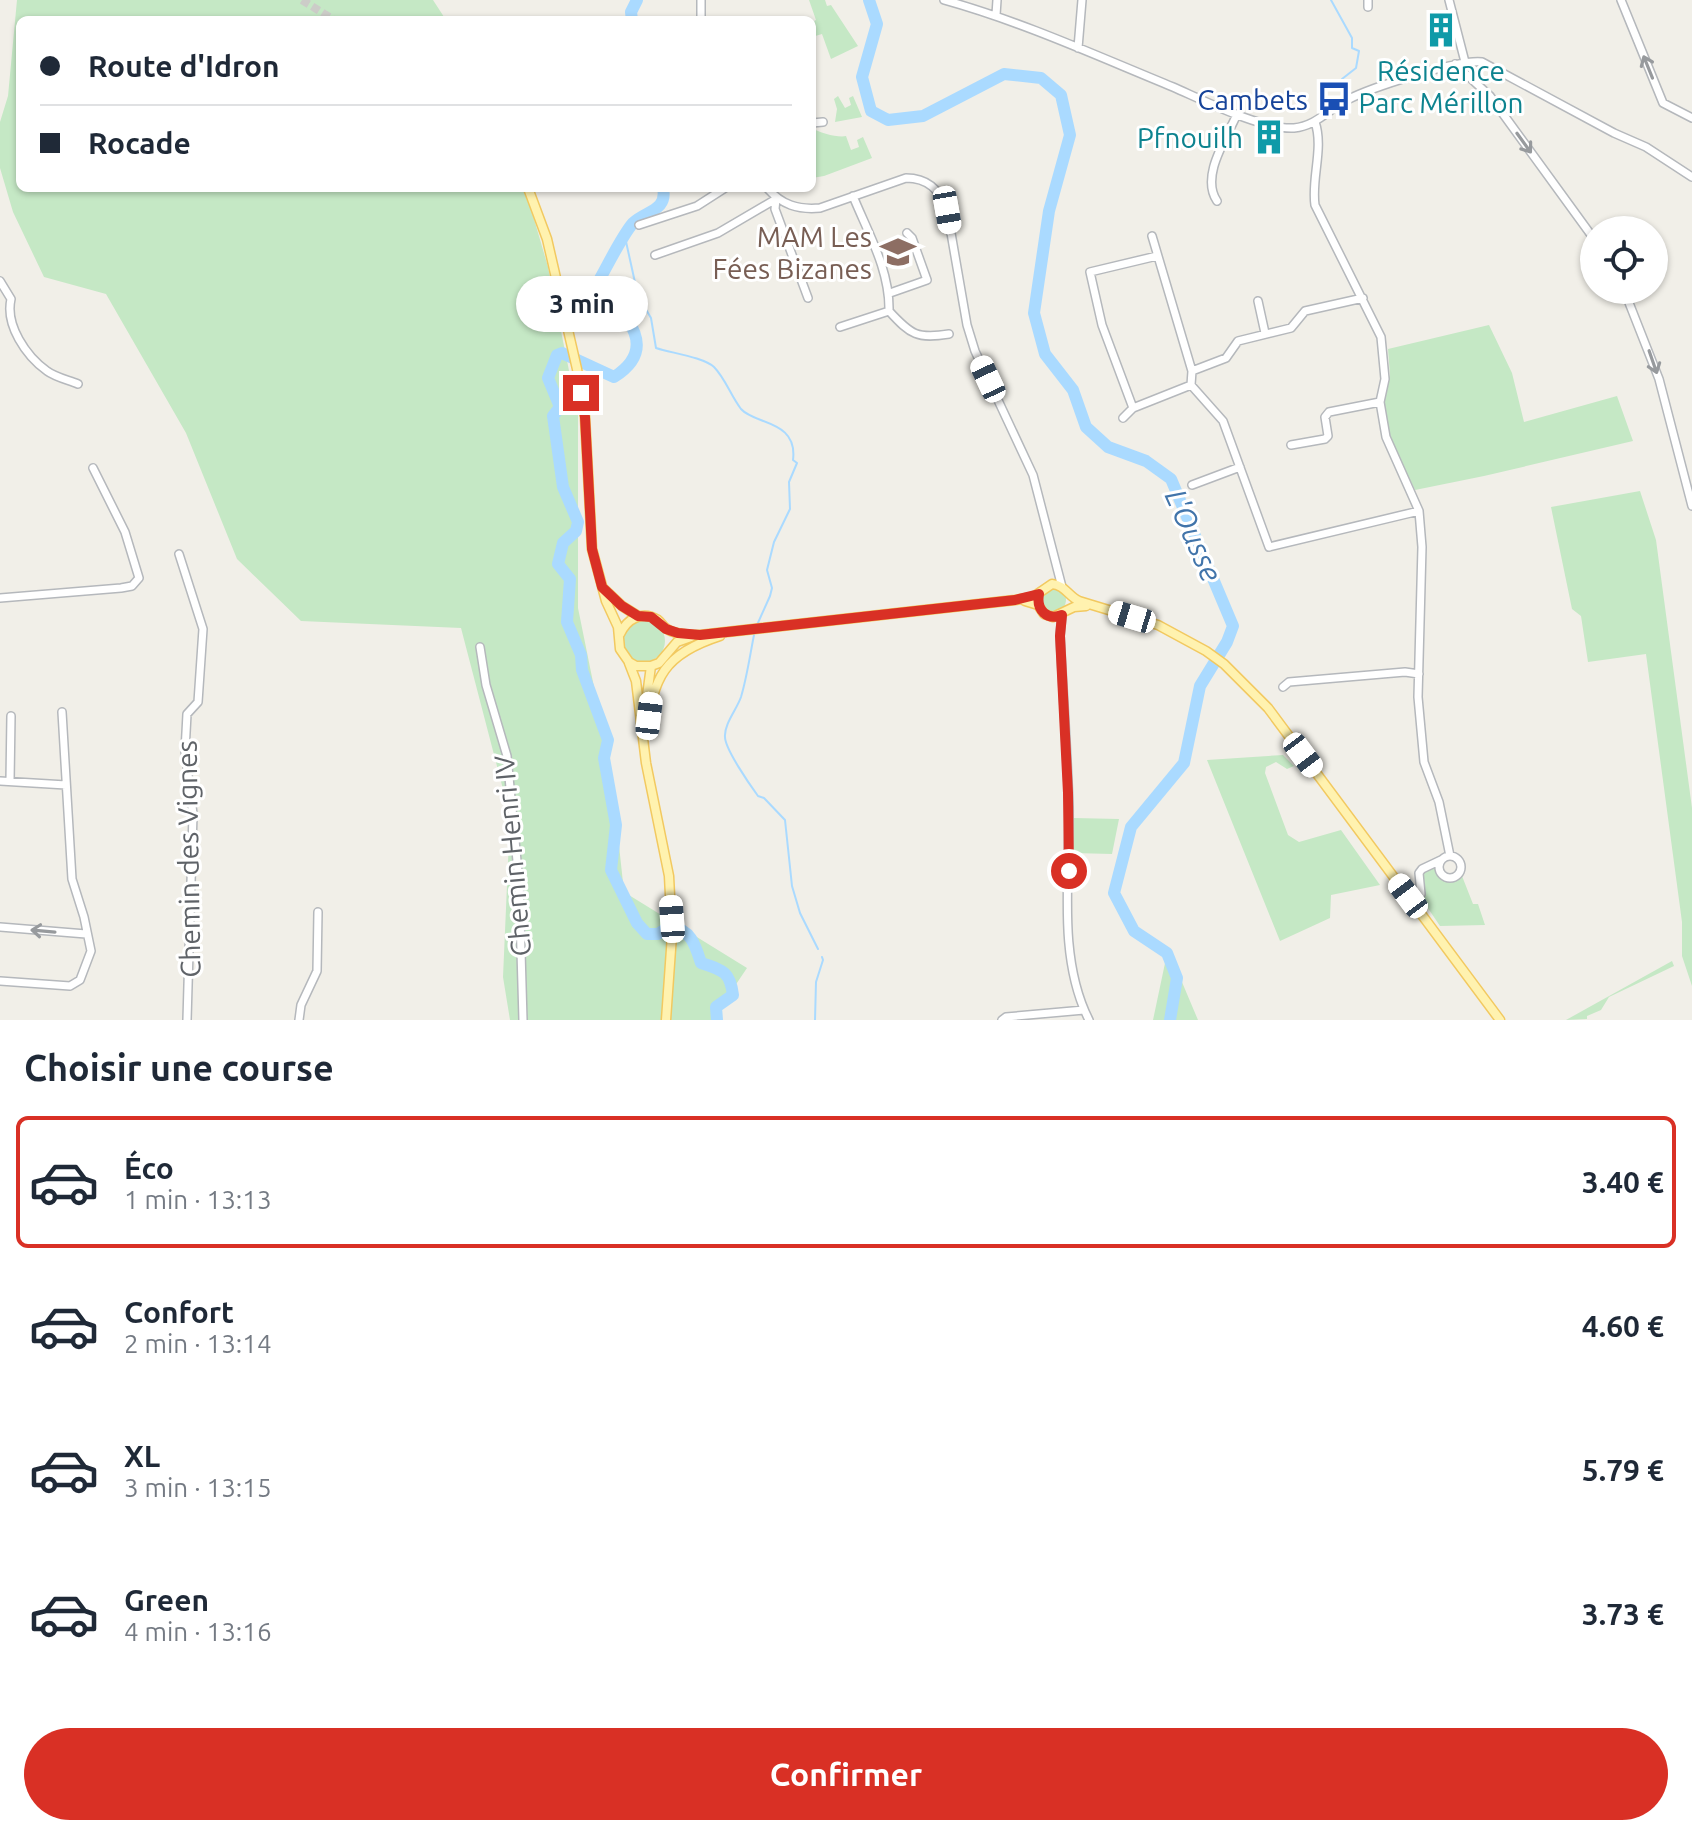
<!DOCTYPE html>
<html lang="fr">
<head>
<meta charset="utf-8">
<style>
	:root { --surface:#fff; --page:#f6f6f7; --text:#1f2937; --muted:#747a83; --line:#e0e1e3; --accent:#d93025 }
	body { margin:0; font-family:Ubuntu,sans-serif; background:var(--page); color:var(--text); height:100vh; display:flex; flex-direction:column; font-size:30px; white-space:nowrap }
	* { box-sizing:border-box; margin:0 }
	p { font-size:26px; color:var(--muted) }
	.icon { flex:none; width:44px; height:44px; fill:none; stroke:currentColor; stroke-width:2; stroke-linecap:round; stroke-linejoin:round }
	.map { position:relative; height:1020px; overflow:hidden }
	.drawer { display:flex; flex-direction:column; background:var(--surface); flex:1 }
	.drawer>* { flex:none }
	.banner { position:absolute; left:16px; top:16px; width:800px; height:176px; border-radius:12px; box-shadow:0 2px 6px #0004; display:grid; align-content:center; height:176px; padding:0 24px; background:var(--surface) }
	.buttons { position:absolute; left:1580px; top:216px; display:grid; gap:16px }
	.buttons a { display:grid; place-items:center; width:88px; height:88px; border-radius:50%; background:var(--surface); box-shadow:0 2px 6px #0004; font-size:40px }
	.end { position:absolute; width:36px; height:36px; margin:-18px; border:10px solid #d93025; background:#fff; box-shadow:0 0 0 4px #fff }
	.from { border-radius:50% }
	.bubble { position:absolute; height:56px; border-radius:28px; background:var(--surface); box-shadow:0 2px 6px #0004; font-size:26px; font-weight:700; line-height:56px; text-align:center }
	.car { position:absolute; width:24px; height:48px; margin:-24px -12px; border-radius:10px; box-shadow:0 0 6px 2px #0007; background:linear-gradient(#fff 24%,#345 0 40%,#fff 0 76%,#345 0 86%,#fff 0) }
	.banner b { display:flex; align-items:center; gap:28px; height:76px; font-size:30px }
	.banner b+b { border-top:2px solid var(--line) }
	.banner i { width:20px; height:20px; background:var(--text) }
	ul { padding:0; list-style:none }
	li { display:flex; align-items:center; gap:24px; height:132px; margin:0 16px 12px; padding:0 8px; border:4px solid transparent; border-radius:12px }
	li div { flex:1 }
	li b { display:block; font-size:30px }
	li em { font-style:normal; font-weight:700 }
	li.active { border-color:var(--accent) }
	li>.icon { width:72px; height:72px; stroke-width:1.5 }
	h2 { padding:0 24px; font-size:36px; line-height:96px }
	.action { display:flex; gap:16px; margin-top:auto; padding:16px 24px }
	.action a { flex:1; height:92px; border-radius:48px; background:var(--accent); color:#fff; font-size:32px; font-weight:700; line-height:92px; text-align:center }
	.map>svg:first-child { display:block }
	.green { fill:#c5e8c5 }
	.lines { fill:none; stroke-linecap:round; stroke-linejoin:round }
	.stream { stroke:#aadaff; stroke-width:2 }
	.river { stroke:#aadaff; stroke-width:12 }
	.major-tunnel { stroke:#ccccc8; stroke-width:8; stroke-dasharray:8 4; stroke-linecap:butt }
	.minor-casing { stroke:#b5b8bc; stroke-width:10 }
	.major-casing { stroke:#f2c960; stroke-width:11 }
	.minor { stroke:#fff; stroke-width:7 }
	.major { stroke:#fff2af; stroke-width:8 }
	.oneway { stroke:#979a9d }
	.route { stroke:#d93025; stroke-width:10 }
	.labels { text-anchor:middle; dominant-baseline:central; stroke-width:6; stroke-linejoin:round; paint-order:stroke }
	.culture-label { font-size:28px; fill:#0d838f; stroke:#fff }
	.transit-label { font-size:28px; fill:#164399; stroke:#fff; text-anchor:end }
	.education-label { font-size:28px; fill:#785e54; stroke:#fff; text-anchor:end }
	.street-label { font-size:28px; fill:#5f6368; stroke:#fff }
	.water-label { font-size:30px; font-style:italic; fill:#4174aa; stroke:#fff }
</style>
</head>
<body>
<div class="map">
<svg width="1692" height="1020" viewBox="0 0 1692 1020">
	<rect width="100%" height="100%" fill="#f1efe8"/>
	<path class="green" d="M 17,0 L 433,0 L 446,20 L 20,20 L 20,188 L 525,188 L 548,267 L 578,415 L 578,608 L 611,771 L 624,892 L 747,968 L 712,1020 L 510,1020 L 503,977 L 510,816 L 461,628 L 301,621 L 237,559 L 186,433 L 106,294 L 44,277 L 13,212 L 0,168 L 0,122 L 8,96 Z
		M 809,0 L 825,0 L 827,6 L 831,5 L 858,46 L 831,59 L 822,34 L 812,37 L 812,22 L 816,20 Z
		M 838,96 L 845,108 L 851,105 L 849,98 L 853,96 L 862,117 L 835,122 L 837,109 L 834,99 Z
		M 812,128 C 819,133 839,138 846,136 L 851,150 L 859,147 L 857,140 L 863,137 L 872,158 L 824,176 L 812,178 Z
		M 1489,325 L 1512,373 L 1524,422 L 1617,396 L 1633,441 L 1484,476 L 1415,490 L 1390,439 L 1381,400 L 1390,375 L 1388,349 Z
		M 1640,491 L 1656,540 L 1692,808 L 1692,986 L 1682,956 L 1682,922 L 1646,654 L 1588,662 L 1581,616 L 1572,609 L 1551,507 Z
		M1042 600a12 12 0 1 1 24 0a12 12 0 1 1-24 0Z
		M623 641a21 21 0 1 1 42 0a21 21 0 1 1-42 0Z
		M 1283,755 L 1294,766 L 1287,769 L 1276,762 L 1266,767 L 1265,773 L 1288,835 L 1299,842 L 1341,830 L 1380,885 L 1331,895 L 1330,918 L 1280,941 L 1207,760 Z
		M 1074,818 L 1119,819 L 1112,854 L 1073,853 Z
		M 1436,864 L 1438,873 L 1444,880 L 1452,881 L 1462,876 L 1473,904 L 1478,904 L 1485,925 L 1440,926 L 1419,895 L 1423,869 Z
		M 1168,949 L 1198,1020 L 1153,1020 Z
		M 1672,961 L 1674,966 L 1609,997 L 1601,1010 L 1587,1016 L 1587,1019 L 1566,1020 Z"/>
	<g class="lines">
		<path class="stream" d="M 1331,0 L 1352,38 L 1352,48 L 1359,51 L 1356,68 L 1342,79 L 1341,94
			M 625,237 L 638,296 L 651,318 L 656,348 C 671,353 703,357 714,367 C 725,378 731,396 741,409 C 755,425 798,420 793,460 L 797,463 L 789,482 L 790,509 L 774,542 L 767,570 L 772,588 L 770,596 L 757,625
			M 754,635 C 750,655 747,677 741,697 C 737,709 724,724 725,737 C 725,749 750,785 758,796 L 764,798 L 785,820 L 792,886 L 800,913 L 818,949
			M 815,1020 L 816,982 L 823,960 L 822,957"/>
		<path class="river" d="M 869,0 L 877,24 L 862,77 L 871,111 L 888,120 L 923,116 L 1004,74 L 1041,78 L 1061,95 L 1070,135 L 1049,211 L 1034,313 L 1045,354 L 1073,390 L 1086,427 L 1108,447 L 1146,461 L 1171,479 L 1233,626 L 1227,642 L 1200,686 L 1184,763 L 1131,827 L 1114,893 L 1134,931 L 1167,953 L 1177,978 L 1170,1020
			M 632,20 L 631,12 L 637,0
			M 663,188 C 668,211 645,211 633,223 C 621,237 607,267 597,284 L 598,292 C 630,316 658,349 614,377 L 562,353 L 557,355 L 548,378 L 560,407 L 553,416 L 563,487 L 578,522 L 576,531 L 563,543 L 558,564 L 570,579 L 567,622 L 581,655 L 582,670 L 608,740 L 604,758 L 616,825 L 611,870 L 637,923 L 647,934 L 658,934 L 670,926 C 691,930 695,944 701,963 C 722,970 730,971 733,995 L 716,1007 L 717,1020"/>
		<path class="major-tunnel" d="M 302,0 L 334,20"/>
		<g class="minor-casing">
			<path id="minor" d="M 701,0 L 701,20
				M 944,0 C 1023,22 1097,56 1173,87 C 1203,100 1262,130 1294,128 C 1316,126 1329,109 1347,100 C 1370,88 1458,59 1482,62 L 1614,133 L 1646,147 L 1692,177
				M 1368,0 L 1368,7
				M 1449,0 L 1465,62
				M 1621,0 L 1663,103 L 1692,118
				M 996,15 L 997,0
				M 1078,48 L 1082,0
				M 1455,64 L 1490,96 L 1594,239
				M 1315,122 C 1324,148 1311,179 1315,205 L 1381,337 L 1385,379 L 1380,402 L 1386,437 L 1419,511 L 1422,547 L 1418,697 L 1424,762 L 1439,802 L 1450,856
				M 812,123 L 823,122
				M 767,188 C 782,205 798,210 820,208 L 906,178 C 928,178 940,190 947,210 L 967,325 L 975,351 L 1033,475 L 1062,587
				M 853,196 C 868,233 890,270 889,311 C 911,335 917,339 949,334
				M 776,199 L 775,209 L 808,298
				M 1217,201 C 1200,176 1227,138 1237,114
				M 639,225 L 697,206 L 725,188
				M 1152,236 L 1192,371
				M 655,255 L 718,233 L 776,199
				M 0,281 L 11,299 C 5,325 26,356 47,371 C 55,377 68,380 78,384
				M 1624,290 L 1659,379 L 1692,506
				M 890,293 L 927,280 L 912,238 L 907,233
				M 1258,301 L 1265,333
				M 840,327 L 889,311
				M 1191,385 L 1223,421 L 1269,547 L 1419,511
				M 1133,408 L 1102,325 L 1090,272 L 1157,256
				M 1123,418 L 1133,408 L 1191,385 L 1192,371 L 1226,358 L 1238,341 L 1291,328 L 1305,311 L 1363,298
				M 1291,445 L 1325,439 L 1328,436 L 1325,417 L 1329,412 L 1380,402
				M 1192,485 L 1240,467
				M 179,554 L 203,629 L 198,702 L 187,714 L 185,751 L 193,814 L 187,1020
				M 0,598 L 121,588 L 132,586 L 139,578 L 125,532 L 93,468
				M 1062,615 L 1060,635 C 1063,692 1067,749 1069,807 C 1070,876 1057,957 1089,1020
				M 480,647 L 486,685 L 507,756 L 519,882 L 523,1020
				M 1283,687 L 1289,682 L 1405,672 L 1419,674
				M 0,781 L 66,785
				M 10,781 L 11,716
				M1439 867a11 11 0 1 1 22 0a11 11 0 1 1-22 0Z
				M 1421,894 L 1419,873 L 1422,869 L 1441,860
				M 0,927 L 86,934
				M 0,981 L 70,986 L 80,980 L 91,951 L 84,917 L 72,879 L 62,712
				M 299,1020 L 301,1005 L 317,971 L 318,912
				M 1002,1020 L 1006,1017 L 1084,1010"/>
		</g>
		<g class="major-casing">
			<path id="major" d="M 528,188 L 547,239 L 577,369 L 585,417 L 592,549 L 606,601 L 618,627 L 620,649 L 629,662 L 636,666 L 651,666 L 659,663 L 677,642 L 691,637
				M 603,588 L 622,606 L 638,616
				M 1025,601 L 1038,605 L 1044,614 L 1053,617 L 1074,607 L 1086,606
				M 620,634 C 627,619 642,610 658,620 C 661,622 663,627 667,629 C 676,635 690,635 700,635 L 1015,600 L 1033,597 L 1052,584 C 1065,585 1068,596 1079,601 L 1158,625 L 1206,651 L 1224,664 L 1268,708 L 1500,1020
				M 629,663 L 636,681 L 646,763 L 669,876 L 672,935 L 666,1020
				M 646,703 L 651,666
				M 647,732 C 653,677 664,654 720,636"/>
		</g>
		<use href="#minor" class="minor"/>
		<use href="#major" class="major"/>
	</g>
	<defs><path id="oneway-shaft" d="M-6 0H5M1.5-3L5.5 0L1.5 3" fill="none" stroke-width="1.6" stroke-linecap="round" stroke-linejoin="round" transform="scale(2)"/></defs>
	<g class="oneway">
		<use href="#oneway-shaft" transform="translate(1648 67) rotate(-112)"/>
		<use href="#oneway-shaft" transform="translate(1524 143) rotate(54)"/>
		<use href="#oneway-shaft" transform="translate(1653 362) rotate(71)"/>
		<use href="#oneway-shaft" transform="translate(43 931) rotate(-175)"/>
	</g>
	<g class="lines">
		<path class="route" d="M 581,393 L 585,417 L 592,549 L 602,587 L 622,606 L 638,616 L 651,617 L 666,629 L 678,633 L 700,635 L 1015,600 L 1039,594 C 1036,610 1047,621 1062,615 L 1060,636 L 1068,793 L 1069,871"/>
	</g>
	<defs>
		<g id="building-bare" transform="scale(2.76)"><path d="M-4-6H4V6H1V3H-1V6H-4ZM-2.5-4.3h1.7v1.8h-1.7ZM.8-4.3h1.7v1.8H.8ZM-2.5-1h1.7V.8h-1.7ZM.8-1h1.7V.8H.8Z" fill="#0f9aa8" stroke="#fff" stroke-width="2.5" paint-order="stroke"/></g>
		<g id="bus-bare" transform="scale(2.76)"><path d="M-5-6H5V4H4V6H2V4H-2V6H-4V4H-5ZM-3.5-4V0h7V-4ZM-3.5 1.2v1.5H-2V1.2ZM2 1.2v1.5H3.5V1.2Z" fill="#1a4fb4" stroke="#fff" stroke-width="2.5" paint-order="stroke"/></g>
		<g id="school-bare" transform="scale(2.76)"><path d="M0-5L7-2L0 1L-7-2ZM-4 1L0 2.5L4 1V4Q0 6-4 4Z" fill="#8d6e63" stroke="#fff" stroke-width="2.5" paint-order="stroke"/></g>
	</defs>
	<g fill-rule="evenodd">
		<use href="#building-bare" x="1441" y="30"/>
		<use href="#bus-bare" x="1334" y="99"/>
		<use href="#building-bare" x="1269" y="137"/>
		<use href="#school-bare" x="898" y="252"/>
	</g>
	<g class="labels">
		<g class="culture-label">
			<text x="1441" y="70">Résidence<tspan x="1441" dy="32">Parc Mérillon</tspan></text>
			<text x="1243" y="137" text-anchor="end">Pfnouilh</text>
		</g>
		<g class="transit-label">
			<text x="1308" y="99">Cambets</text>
		</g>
		<g class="education-label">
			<text x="872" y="236">MAM Les<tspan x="872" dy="32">Fées Bizanes</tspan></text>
		</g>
		<g class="street-label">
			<text transform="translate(512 856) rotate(-95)">Chemin Henri IV</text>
			<text transform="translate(188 859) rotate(-91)">Chemin des Vignes</text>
		</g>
		<g class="water-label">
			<text transform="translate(1194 535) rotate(66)">L'Ousse</text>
		</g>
	</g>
</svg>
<div class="buttons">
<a><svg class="icon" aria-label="locate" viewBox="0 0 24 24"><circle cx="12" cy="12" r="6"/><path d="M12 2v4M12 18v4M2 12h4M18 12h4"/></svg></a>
</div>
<i class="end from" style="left:1069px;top:871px"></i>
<i class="end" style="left:581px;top:393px"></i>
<div class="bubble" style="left:516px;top:276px;width:132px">3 min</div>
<i class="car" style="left:947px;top:210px;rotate:170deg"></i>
<i class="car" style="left:988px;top:379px;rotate:335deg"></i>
<i class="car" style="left:1132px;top:617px;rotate:287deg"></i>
<i class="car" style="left:649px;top:716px;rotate:7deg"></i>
<i class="car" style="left:1303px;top:755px;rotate:143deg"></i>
<i class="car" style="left:1408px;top:896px;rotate:323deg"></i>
<i class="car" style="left:672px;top:919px;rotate:356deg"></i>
<div class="banner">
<b><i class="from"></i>Route d'Idron</b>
<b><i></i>Rocade</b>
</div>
</div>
<section class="drawer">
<h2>Choisir une course</h2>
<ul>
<li class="active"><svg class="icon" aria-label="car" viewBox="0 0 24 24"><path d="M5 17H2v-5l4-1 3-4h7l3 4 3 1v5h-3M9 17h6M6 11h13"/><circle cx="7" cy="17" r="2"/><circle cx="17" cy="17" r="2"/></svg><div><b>Éco</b><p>1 min · 13:13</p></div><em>3.40 €</em></li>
<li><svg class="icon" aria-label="car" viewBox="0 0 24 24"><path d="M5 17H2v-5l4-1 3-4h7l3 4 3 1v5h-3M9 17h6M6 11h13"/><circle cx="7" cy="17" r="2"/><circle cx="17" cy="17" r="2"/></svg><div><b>Confort</b><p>2 min · 13:14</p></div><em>4.60 €</em></li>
<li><svg class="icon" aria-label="car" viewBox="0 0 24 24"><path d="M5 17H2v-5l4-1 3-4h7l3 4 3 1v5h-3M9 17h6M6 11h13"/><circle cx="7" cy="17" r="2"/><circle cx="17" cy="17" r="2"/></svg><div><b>XL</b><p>3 min · 13:15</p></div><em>5.79 €</em></li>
<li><svg class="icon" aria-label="car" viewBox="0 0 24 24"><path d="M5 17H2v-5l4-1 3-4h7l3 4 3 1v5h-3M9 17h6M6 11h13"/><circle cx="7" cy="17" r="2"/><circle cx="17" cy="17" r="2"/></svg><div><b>Green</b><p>4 min · 13:16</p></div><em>3.73 €</em></li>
</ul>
<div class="action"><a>Confirmer</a></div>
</section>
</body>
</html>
